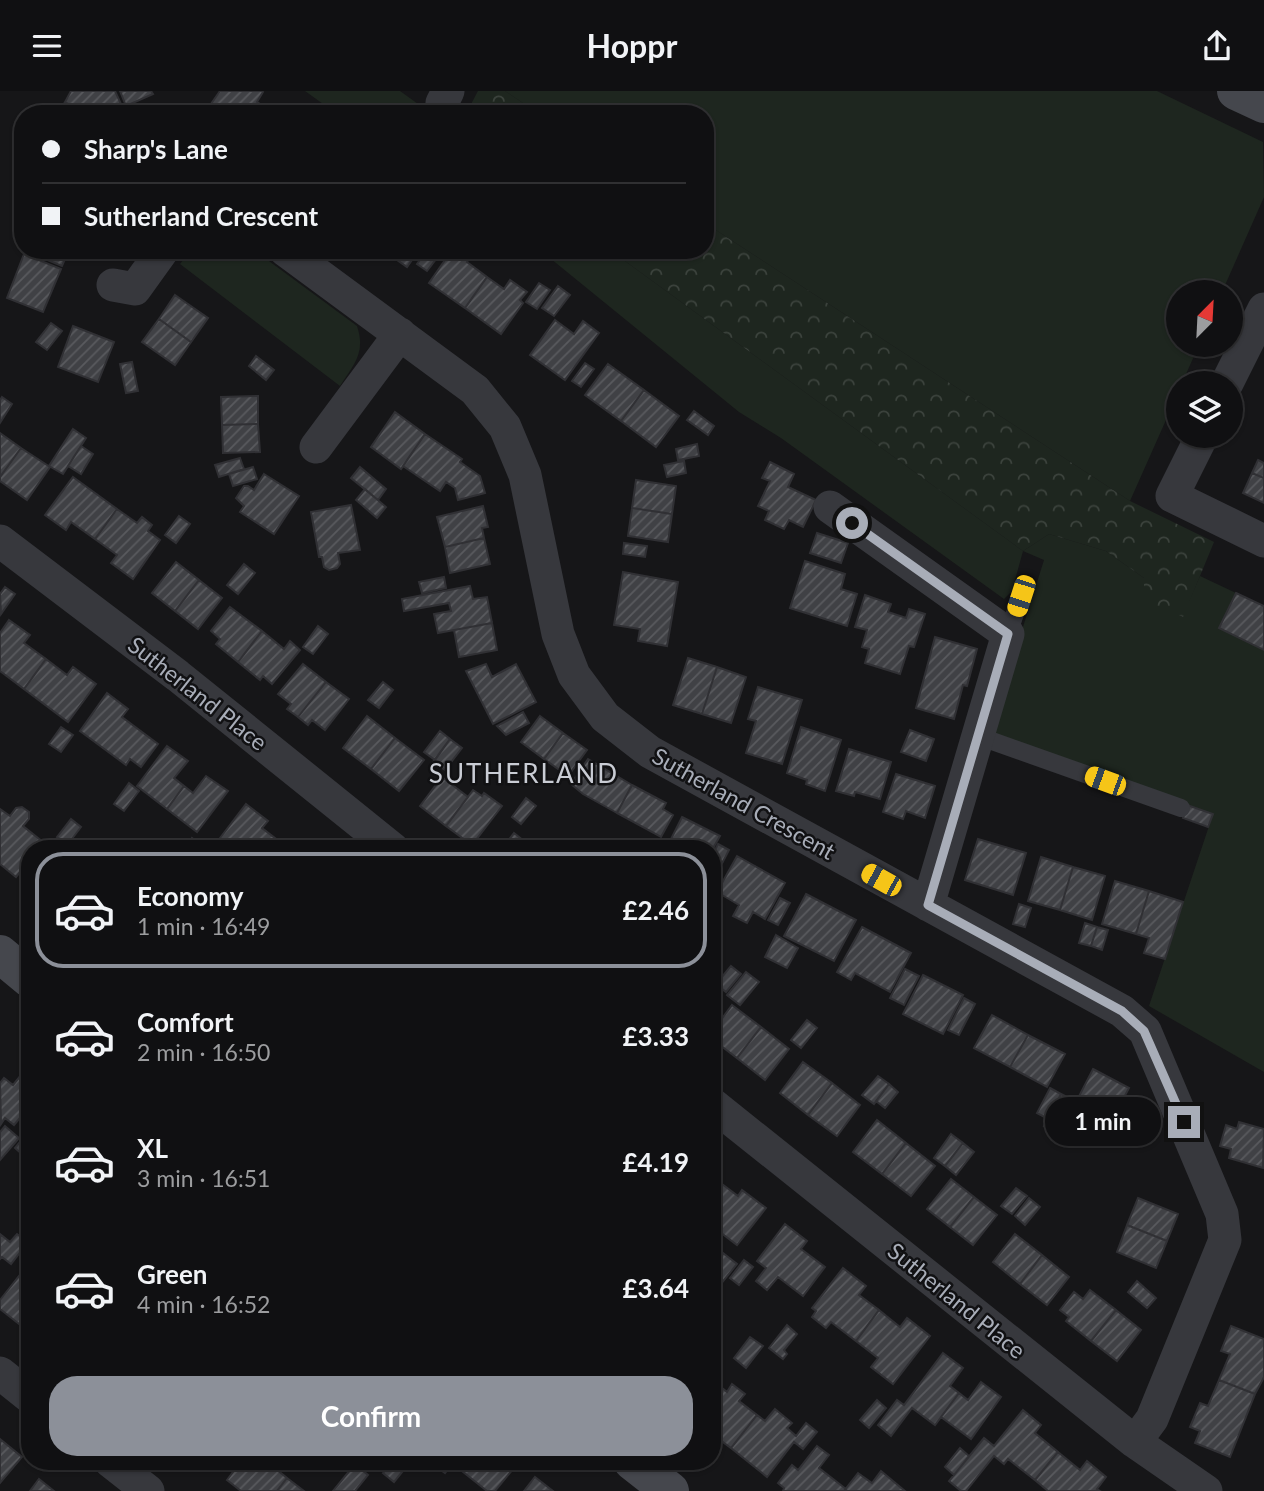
<!DOCTYPE html>
<html lang="en">
<head>
<meta charset="utf-8">
<style>
	:root { --surface:#101012; --page:#19191b; --text:#f1f3f6; --muted:#9c9d9f; --line:#303032; --accent:#8c9099 }
	body { margin:0; font-family:Lato,sans-serif; background:var(--page); color:var(--text); height:100vh; display:flex; flex-direction:column; font-size:26px; white-space:nowrap }
	* { box-sizing:border-box; margin:0 }
	p { font-size:23px; color:var(--muted) }
	.icon { flex:none; width:38px; height:38px; fill:none; stroke:currentColor; stroke-width:2; stroke-linecap:round; stroke-linejoin:round }
	.map { position:relative; flex:1; overflow:hidden }
	.panel { position:absolute; left:21px; top:749px; width:700px; height:630px; display:flex; flex-direction:column; background:var(--surface); border-radius:28px; box-shadow:0 2px 5px #0004,0 0 0 2px var(--line) }
	.panel>* { flex:none }
	.banner { position:absolute; left:14px; top:14px; width:700px; height:154px; border-radius:28px; box-shadow:0 2px 5px #0004,0 0 0 2px var(--line); display:grid; align-content:center; height:154px; padding:0 28px; background:var(--surface) }
	.needle { width:46px; rotate:24deg }
	.fabs { position:absolute; left:1166px; top:189px; display:grid; gap:14px }
	.fabs a { display:grid; place-items:center; width:77px; height:77px; border-radius:50%; background:var(--surface); box-shadow:0 2px 5px #0004,0 0 0 2px var(--line); font-size:35px }
	.end { position:absolute; width:32px; height:32px; margin:-16px; border:9px solid #a8adb8; background:#111; box-shadow:0 0 0 4px #111 }
	.from { border-radius:50% }
	.bubble { position:absolute; height:49px; border-radius:24px; background:var(--surface); box-shadow:0 2px 5px #0004,0 0 0 2px var(--line); font-size:23px; font-weight:700; line-height:49px; text-align:center }
	.car { position:absolute; width:21px; height:42px; margin:-21px -10px; border-radius:9px; box-shadow:0 0 5px 2px #0007; background:linear-gradient(#f5c518 24%,#345 0 40%,#f5c518 0 76%,#345 0 86%,#f5c518 0) }
	.banner b { display:flex; align-items:center; gap:24px; height:66px; font-size:26px }
	.banner b+b { border-top:2px solid var(--line) }
	.banner i { width:18px; height:18px; background:var(--text) }
	ul { padding:12px 0 0; list-style:none }
	li { display:flex; align-items:center; gap:21px; height:116px; margin:0 14px 10px; padding:0 14px; border:4px solid transparent; border-radius:28px }
	li div { flex:1 }
	li b { display:block; font-size:26px }
	li em { font-style:normal; font-weight:700 }
	li.current { border-color:var(--accent) }
	li>.icon { width:63px; height:63px; stroke-width:1.5 }
	.button { display:flex; gap:14px; margin-top:auto; padding:14px 28px }
	.button a { flex:1; height:80px; border-radius:28px; background:var(--accent); color:#fff; font-size:28px; font-weight:700; line-height:80px; text-align:center }
	header { display:flex; justify-content:space-between; align-items:center; height:91px; padding:0 28px; background:var(--surface); font-size:32px; font-weight:700 }
	.map>svg:first-child { display:block }
	.grass { fill:#1e261f }
	.forest { fill:url(#forest-crowns) }
	.building { fill:url(#building-hatch); stroke:#303034; stroke-width:2 }
	.lines { fill:none; stroke-linecap:round; stroke-linejoin:round }
	.lane { stroke:#37383d; stroke-width:18 }
	.street { stroke:#37383d; stroke-width:33 }
	.secondary { stroke:#45474d; stroke-width:38 }
	.route { stroke:#a8adb8; stroke-width:9 }
	.labels { text-anchor:middle; dominant-baseline:central; stroke-width:5; stroke-linejoin:round; paint-order:stroke }
	.street-label { font-size:23px; fill:#a8adb8; stroke:#111113 }
	.quarter-label { font-size:26px; letter-spacing:2px; fill:#c9ccd4; stroke:#111113 }
</style>
</head>
<body>
<header><svg class="icon" aria-label="menu" viewBox="0 0 24 24"><path d="M4 6h16M4 12h16M4 18h16"/></svg>Hoppr<svg class="icon" aria-label="share" viewBox="0 0 24 24"><path d="M12 15V3M7 8l5-5 5 5M5 13v7h14v-7"/></svg></header>
<div class="map">
<svg width="1264" height="1400" viewBox="0 0 1264 1400">
	<defs>
		<pattern id="forest-crowns" width="20" height="18" patternUnits="userSpaceOnUse" patternTransform="scale(1.75)"><rect width="20" height="18" fill="#1e261f"/><path d="M2 6a3 3 0 1 1 6 0M12 15a3 3 0 1 1 6 0" fill="none" stroke="#3c433d"/></pattern>
		<pattern id="building-hatch" width="6" height="6" patternUnits="userSpaceOnUse" patternTransform="scale(1.75)"><rect width="6" height="6" fill="#404145"/><path d="M-1 1l2-2M0 6l6-6M5 7l2-2" fill="none" stroke="#595a5e"/></pattern>
	</defs>
	<rect width="100%" height="100%" fill="#161618"/>
	<path class="grass" d="M 305,0 L 400,0 L 432,23 L 337,23 Z
		M 505,0 L 1157,0 L 1263,51 L 1264,106 L 1222,201 L 1178,201 L 1178,254 L 1199,254 L 1182,292 L 1178,292 L 1178,302 L 1130,410 L 705,132 L 705,23 L 539,23 Z
		M 191,159 L 254,159 L 357,235 C 366,262 354,273 340,295 L 180,173 Z
		M 540,159 L 610,159 L 1023,460 L 1049,443 L 1106,460 L 1144,487 L 1182,526 L 1200,485 L 1236,502 L 1220,537 L 1264,559 L 1264,981 L 1149,915 L 1213,723 L 990,641 L 1044,469 L 1023,460 L 1012,500 L 1004,508 L 781,347 L 739,321 Z"/>
	<path class="forest" d="M 478,0 L 505,0 L 539,23 L 466,23 Z
		M 705,132 L 1130,410 L 1214,451 L 1183,526 L 1144,509 L 1144,487 L 1106,460 L 1049,443 L 1023,460 L 610,159 L 705,159 Z"/>
	<path class="building" d="M 71,0 L 115,0 L 121,13 L 109,19 L 107,23 L 86,23 L 65,11 Z
		M 120,0 L 151,0 L 153,3 L 126,15 Z
		M 220,0 L 262,0 L 263,1 L 257,11 L 262,14 L 256,23 L 204,23 Z
		M 65,11 L 86,23 L 58,22 Z
		M 29,159 L 69,159 L 62,175 L 28,161 Z
		M 383,159 L 419,159 L 407,176 Z
		M 427,159 L 435,159 L 440,163 L 427,180 L 417,173 Z
		M 452,159 L 474,161 L 467,171 L 487,186 L 465,217 L 429,192 Z
		M 24,163 L 61,178 L 43,221 L 7,207 Z
		M 487,186 L 504,198 L 510,189 L 527,201 L 520,209 L 523,212 L 501,243 L 465,217 Z
		M 539,192 L 550,199 L 537,218 L 526,211 Z
		M 558,195 L 570,204 L 554,225 L 542,217 Z
		M 175,204 L 208,227 L 191,251 L 159,228 Z
		M 159,228 L 191,251 L 175,274 L 142,251 Z
		M 555,229 L 574,243 L 583,230 L 599,242 L 565,289 L 530,264 Z
		M 51,232 L 62,240 L 47,259 L 36,251 Z
		M 73,235 L 114,251 L 98,291 L 58,276 Z
		M 256,265 L 274,279 L 266,289 L 249,275 Z
		M 132,271 L 138,300 L 126,302 L 120,273 Z
		M 585,272 L 594,278 L 581,296 L 572,290 Z
		M 608,273 L 644,299 L 621,330 L 585,304 Z
		M 644,299 L 679,325 L 656,356 L 621,330 Z
		M 258,305 L 258,333 L 222,334 L 221,306 Z
		M 2,306 L 12,313 L 0,332 L 0,309 Z
		M 694,320 L 714,335 L 708,344 L 687,329 Z
		M 395,321 L 425,343 L 401,378 L 371,356 Z
		M 258,333 L 260,361 L 223,362 L 222,334 Z
		M 73,338 L 86,347 L 63,383 L 49,375 Z
		M 0,342 L 21,357 L 0,386 Z
		M 425,343 L 462,368 L 460,371 L 480,385 L 485,402 L 458,409 L 455,397 L 446,391 L 440,400 L 403,375 Z
		M 697,353 L 699,365 L 678,369 L 676,358 Z
		M 81,355 L 93,363 L 81,383 L 68,375 Z
		M 21,357 L 50,376 L 27,409 L 0,390 L 0,386 Z
		M 240,367 L 244,378 L 219,386 L 215,374 Z
		M 1258,369 L 1264,372 L 1264,387 L 1252,382 Z
		M 684,370 L 686,382 L 667,386 L 664,374 Z
		M 770,371 L 794,383 L 788,396 L 816,409 L 803,436 L 789,429 L 784,438 L 765,429 L 769,420 L 758,415 L 770,390 L 762,387 Z
		M 253,376 L 257,388 L 233,395 L 229,383 Z
		M 360,376 L 386,398 L 378,409 L 351,387 Z
		M 1252,382 L 1264,387 L 1264,412 L 1243,402 Z
		M 264,383 L 299,405 L 274,443 L 240,421 L 244,415 L 236,407 L 244,395 L 248,395 L 254,399 Z
		M 73,386 L 117,418 L 95,448 L 71,431 L 66,439 L 45,424 Z
		M 636,389 L 676,395 L 672,423 L 632,417 Z
		M 365,398 L 386,416 L 377,427 L 356,409 Z
		M 351,414 L 360,459 L 338,462 L 340,473 L 337,477 L 329,479 L 324,476 L 322,466 L 319,466 L 311,421 Z
		M 483,415 L 488,436 L 482,437 L 484,447 L 445,456 L 437,426 Z
		M 632,417 L 672,423 L 668,451 L 628,445 Z
		M 117,418 L 137,432 L 142,426 L 152,434 L 148,440 L 160,449 L 133,488 L 111,472 L 117,464 L 95,448 Z
		M 179,425 L 190,433 L 176,452 L 165,444 Z
		M 817,442 L 848,452 L 841,472 L 810,462 Z
		M 484,447 L 490,473 L 450,482 L 445,456 Z
		M 624,452 L 647,455 L 645,466 L 623,463 Z
		M 805,470 L 845,483 L 841,498 L 857,503 L 847,535 L 790,517 Z
		M 176,471 L 199,489 L 175,520 L 152,502 Z
		M 244,473 L 255,482 L 238,503 L 227,494 Z
		M 623,481 L 678,491 L 667,555 L 638,550 L 640,538 L 614,534 Z
		M 444,486 L 446,497 L 422,502 L 419,491 Z
		M 199,489 L 222,507 L 198,538 L 175,520 Z
		M 470,495 L 473,508 L 487,506 L 492,532 L 438,542 L 434,523 L 451,520 L 449,512 L 404,520 L 402,508 Z
		M 5,496 L 15,503 L 1,523 L 0,503 Z
		M 1236,502 L 1264,515 L 1264,559 L 1219,537 Z
		M 865,504 L 891,513 L 888,521 L 906,527 L 909,518 L 925,523 L 914,556 L 909,555 L 900,583 L 865,572 L 869,558 L 862,556 L 867,539 L 855,536 Z
		M 230,516 L 262,540 L 238,571 L 216,553 L 220,548 L 211,540 Z
		M 9,529 L 30,544 L 24,552 L 46,568 L 24,598 L 0,580 L 0,542 Z
		M 492,532 L 497,559 L 459,566 L 454,539 Z
		M 318,535 L 328,543 L 313,563 L 303,556 Z
		M 262,540 L 284,558 L 290,550 L 300,559 L 272,593 L 263,585 L 260,589 L 238,571 Z
		M 935,546 L 977,558 L 967,595 L 963,594 L 954,628 L 916,617 Z
		M 688,567 L 717,576 L 702,623 L 673,614 Z
		M 46,568 L 67,584 L 73,576 L 96,593 L 68,631 L 24,598 Z
		M 303,573 L 326,591 L 298,626 L 287,618 L 291,613 L 278,603 Z
		M 486,573 L 492,586 L 516,573 L 536,611 L 493,633 L 466,580 Z
		M 717,576 L 746,586 L 731,632 L 702,623 Z
		M 326,591 L 349,608 L 325,639 L 312,629 L 308,634 L 298,626 Z
		M 383,591 L 393,599 L 379,617 L 368,609 Z
		M 758,596 L 802,609 L 782,673 L 746,662 L 756,630 L 748,628 Z
		M 107,602 L 128,618 L 122,626 L 158,653 L 141,676 L 130,668 L 126,674 L 80,640 Z
		M 523,621 L 529,632 L 506,644 L 497,635 Z
		M 367,625 L 395,647 L 371,678 L 343,657 Z
		M 540,625 L 563,642 L 544,668 L 521,651 Z
		M 61,636 L 73,644 L 61,661 L 49,653 Z
		M 801,636 L 841,649 L 825,700 L 806,693 L 807,689 L 787,682 Z
		M 910,639 L 934,648 L 926,670 L 901,661 Z
		M 440,640 L 450,648 L 435,669 L 424,661 Z
		M 563,642 L 587,659 L 568,685 L 544,668 Z
		M 395,647 L 424,669 L 399,700 L 371,678 Z
		M 450,648 L 462,657 L 445,679 L 433,671 Z
		M 167,655 L 188,670 L 174,687 L 184,695 L 167,718 L 137,695 Z
		M 849,658 L 891,671 L 880,708 L 855,701 L 854,705 L 836,700 Z
		M 588,668 L 632,694 L 617,722 L 583,703 L 571,693 Z
		M 896,683 L 935,695 L 925,727 L 906,720 L 903,728 L 883,721 Z
		M 206,685 L 228,700 L 197,741 L 167,718 L 184,695 L 193,702 Z
		M 442,686 L 468,706 L 446,735 L 420,715 Z
		M 129,692 L 139,700 L 124,720 L 114,713 Z
		M 632,694 L 666,712 L 663,718 L 673,724 L 661,746 L 617,722 Z
		M 473,699 L 482,705 L 484,702 L 502,715 L 472,754 L 446,735 Z
		M 526,707 L 536,715 L 521,733 L 512,726 Z
		M 246,713 L 268,730 L 262,737 L 284,754 L 281,758 L 226,758 L 217,751 Z
		M 1187,714 L 1213,723 L 1208,736 L 1183,727 Z
		M 22,716 L 29,721 L 29,728 L 23,735 L 43,751 L 39,758 L 30,758 L 30,769 L 16,786 L 0,773 L 0,718 L 10,725 L 16,717 Z
		M 682,726 L 720,745 L 712,759 L 666,758 Z
		M 71,728 L 81,736 L 67,754 L 57,746 Z
		M 514,742 L 534,758 L 502,758 Z
		M 192,747 L 203,755 L 201,758 L 185,758 Z
		M 978,748 L 1026,762 L 1013,804 L 965,789 Z
		M 718,753 L 729,759 L 717,782 L 712,779 L 712,765 Z
		M 737,765 L 785,792 L 765,828 L 753,821 L 747,832 L 733,825 L 739,814 L 717,801 Z
		M 1041,766 L 1073,776 L 1060,819 L 1028,810 Z
		M 1073,776 L 1105,785 L 1092,829 L 1060,819 Z
		M 1115,790 L 1149,800 L 1136,843 L 1102,833 Z
		M 1149,800 L 1183,811 L 1165,868 L 1144,862 L 1149,847 L 1136,843 Z
		M 806,803 L 856,829 L 834,870 L 784,845 Z
		M 780,807 L 790,812 L 778,834 L 768,829 Z
		M 1019,813 L 1031,817 L 1025,836 L 1013,833 Z
		M 1085,832 L 1097,836 L 1091,855 L 1079,852 Z
		M 862,836 L 911,862 L 890,901 L 855,882 L 851,889 L 837,881 Z
		M 1097,836 L 1108,839 L 1102,859 L 1091,855 Z
		M 776,844 L 798,857 L 787,877 L 765,866 Z
		M 731,875 L 741,883 L 726,901 L 716,893 Z
		M 905,878 L 919,885 L 904,914 L 890,907 Z
		M 746,881 L 759,891 L 740,914 L 727,904 Z
		M 923,884 L 963,904 L 943,943 L 903,923 Z
		M 964,907 L 975,913 L 959,944 L 948,939 Z
		M 732,914 L 761,936 L 737,967 L 712,948 L 712,941 Z
		M 992,924 L 1028,944 L 1010,976 L 974,957 Z
		M 807,929 L 817,937 L 801,957 L 791,949 Z
		M 761,936 L 789,958 L 765,989 L 737,967 Z
		M 1028,944 L 1065,963 L 1047,996 L 1010,976 Z
		M 803,971 L 832,992 L 808,1024 L 780,1002 Z
		M 26,978 L 30,981 L 30,1015 L 14,1034 L 5,1027 L 1,1033 L 0,992 L 4,987 L 13,994 Z
		M 1093,978 L 1129,997 L 1109,1035 L 1073,1017 Z
		M 878,985 L 889,993 L 874,1013 L 862,1004 Z
		M 832,992 L 860,1014 L 837,1045 L 808,1024 Z
		M 889,993 L 898,1001 L 885,1017 L 876,1010 Z
		M 1050,997 L 1061,1003 L 1048,1028 L 1037,1022 Z
		M 1061,1003 L 1073,1009 L 1056,1041 L 1044,1035 Z
		M 1142,1024 L 1150,1043 L 1136,1049 L 1127,1031 Z
		M 877,1029 L 906,1052 L 882,1083 L 853,1061 Z
		M 1239,1031 L 1264,1038 L 1263,1077 L 1229,1067 L 1231,1058 L 1220,1055 L 1226,1034 L 1237,1038 Z
		M 5,1035 L 19,1047 L 0,1069 L 0,1041 Z
		M 29,1040 L 30,1056 L 23,1064 L 15,1057 Z
		M 951,1043 L 963,1052 L 945,1075 L 934,1067 Z
		M 906,1052 L 935,1075 L 911,1105 L 882,1083 Z
		M 963,1052 L 974,1061 L 956,1084 L 945,1075 Z
		M 951,1088 L 974,1106 L 950,1136 L 927,1118 Z
		M 718,1090 L 738,1105 L 742,1099 L 766,1117 L 737,1154 L 712,1135 L 712,1098 Z
		M 1016,1097 L 1027,1105 L 1012,1123 L 1001,1115 Z
		M 974,1106 L 997,1124 L 973,1154 L 950,1136 Z
		M 1029,1107 L 1040,1116 L 1025,1134 L 1015,1125 Z
		M 1138,1107 L 1178,1123 L 1167,1150 L 1127,1134 Z
		M 785,1133 L 807,1150 L 801,1158 L 825,1176 L 803,1205 L 778,1186 L 767,1199 L 756,1190 L 766,1177 L 757,1170 Z
		M 1127,1134 L 1167,1150 L 1156,1177 L 1117,1161 Z
		M 0,1143 L 10,1151 L 17,1143 L 28,1151 L 11,1173 L 2,1166 L 0,1168 Z
		M 1015,1143 L 1042,1164 L 1020,1193 L 993,1171 Z
		M 723,1162 L 737,1173 L 720,1194 L 712,1187 L 712,1176 Z
		M 1042,1164 L 1069,1186 L 1047,1214 L 1020,1193 Z
		M 744,1169 L 753,1176 L 739,1194 L 730,1187 Z
		M 30,1171 L 30,1227 L 23,1236 L 0,1218 L 0,1209 Z
		M 843,1177 L 866,1195 L 859,1204 L 879,1219 L 856,1250 L 831,1231 L 826,1237 L 812,1226 L 816,1220 L 812,1217 Z
		M 1137,1190 L 1156,1207 L 1147,1217 L 1128,1201 Z
		M 1090,1199 L 1116,1219 L 1091,1250 L 1066,1230 L 1069,1226 L 1060,1219 L 1074,1201 L 1083,1208 Z
		M 879,1219 L 900,1236 L 907,1227 L 930,1245 L 893,1293 L 871,1276 L 878,1267 L 856,1250 Z
		M 1116,1219 L 1141,1239 L 1117,1270 L 1091,1250 Z
		M 787,1234 L 797,1243 L 784,1259 L 787,1263 L 783,1268 L 769,1257 Z
		M 1231,1235 L 1264,1248 L 1264,1286 L 1255,1303 L 1219,1289 L 1230,1263 L 1221,1260 Z
		M 750,1246 L 763,1255 L 746,1277 L 734,1267 Z
		M 943,1262 L 963,1277 L 950,1295 L 959,1302 L 935,1334 L 912,1317 L 891,1345 L 878,1334 L 897,1309 L 904,1314 Z
		M 1219,1289 L 1255,1303 L 1230,1366 L 1195,1352 L 1200,1340 L 1190,1336 L 1200,1312 L 1208,1315 Z
		M 981,1291 L 1001,1306 L 971,1348 L 941,1326 L 959,1302 L 968,1309 Z
		M 732,1293 L 745,1303 L 739,1310 L 757,1324 L 731,1357 L 712,1343 L 712,1309 L 722,1297 L 727,1301 Z
		M 877,1309 L 886,1317 L 869,1337 L 860,1329 Z
		M 775,1318 L 792,1332 L 787,1337 L 796,1345 L 806,1332 L 817,1341 L 803,1358 L 794,1351 L 767,1386 L 731,1357 L 757,1324 L 765,1330 Z
		M 1023,1319 L 1041,1334 L 1035,1342 L 1058,1361 L 1035,1389 L 1008,1368 L 1004,1373 L 994,1365 L 966,1400 L 961,1400 L 949,1390 L 984,1347 L 994,1355 Z
		M 0,1348 L 22,1366 L 0,1392 Z
		M 817,1355 L 829,1364 L 819,1377 L 846,1398 L 844,1400 L 783,1400 L 784,1397 L 778,1392 L 792,1374 L 798,1379 Z
		M 960,1357 L 969,1365 L 954,1384 L 945,1376 Z
		M 1058,1361 L 1080,1379 L 1087,1370 L 1106,1386 L 1097,1398 L 1100,1400 L 1048,1400 L 1035,1389 Z
		M 241,1370 L 266,1370 L 287,1387 L 277,1400 L 241,1400 L 227,1389 Z
		M 393,1370 L 411,1370 L 394,1391 L 383,1382 Z
		M 429,1370 L 462,1370 L 457,1376 L 453,1372 L 445,1382 Z
		M 462,1370 L 516,1370 L 518,1372 L 495,1400 L 487,1400 L 457,1376 Z
		M 355,1373 L 368,1384 L 355,1400 L 333,1400 Z
		M 881,1380 L 905,1400 L 844,1400 L 858,1382 L 872,1392 Z
		M 535,1386 L 553,1400 L 524,1400 Z
		M 287,1387 L 304,1400 L 277,1400 Z
		M 39,1388 L 54,1400 L 30,1400 Z"/>
	<g class="lines">
		<path class="lane" d="M 1008,543 L 1021,505
			M 978,645 L 1181,717"/>
		<path class="street" d="M 442,12 L 448,0
			M 285,159 L 475,299 L 505,336 L 525,384 L 558,543 L 574,584 L 605,626 L 650,661 L 1122,920 L 1145,940 L 1222,1123 L 1225,1149 L 1152,1328 L 1135,1351
			M 113,194 L 135,198 L 163,159
			M 1227,292 L 1264,218
			M 1202,345 L 1172,405 L 1264,450
			M 316,356 L 400,243
			M 830,416 L 1008,543 L 928,814
			M 0,450 L 178,585 L 393,758
			M 712,1013 L 1135,1351 L 1206,1400
			M 0,1282 L 30,1306
			M 110,1370 L 148,1400"/>
		<path class="secondary" d="M 1236,0 L 1264,13
			M 0,863 L 30,888
			M 632,1370 L 670,1400"/>
	</g>
	<g class="lines">
		<path class="route" d="M 852,432 L 1008,543 L 928,814 L 1122,920 L 1144,940 L 1184,1031"/>
	</g>
	<g class="labels">
		<g class="street-label">
			<text transform="translate(198 602) rotate(38)">Sutherland Place</text>
			<text transform="translate(744 712) rotate(29)">Sutherland Crescent</text>
			<text transform="translate(957 1209) rotate(39)">Sutherland Place</text>
		</g>
		<g class="quarter-label">
			<text x="524" y="682">SUTHERLAND</text>
		</g>
	</g>
</svg>
<div class="fabs">
<a><svg class="needle" viewBox="-14 -14 28 28"><path d="M0-13l5 13h-10z" fill="#e53935"/><path d="M0 13l5-13h-10z" fill="#9c9d9f"/></svg></a>
<a><svg class="icon" aria-label="layers" viewBox="0 0 24 24"><path d="M12 4l9 5-9 5-9-5zM3 14l9 5 9-5"/></svg></a>
</div>
<i class="end from" style="left:852px;top:432px"></i>
<i class="end" style="left:1184px;top:1031px"></i>
<div class="bubble" style="left:1045px;top:1006px;width:116px">1 min</div>
<i class="car" style="left:1021px;top:505px;rotate:198deg"></i>
<i class="car" style="left:1105px;top:690px;rotate:290deg"></i>
<i class="car" style="left:881px;top:789px;rotate:299deg"></i>
<div class="banner">
<b><i class="from"></i>Sharp's Lane</b>
<b><i></i>Sutherland Crescent</b>
</div>
<section class="panel">
<ul>
<li class="current"><svg class="icon" aria-label="car" viewBox="0 0 24 24"><path d="M5 17H2v-5l4-1 3-4h7l3 4 3 1v5h-3M9 17h6M6 11h13"/><circle cx="7" cy="17" r="2"/><circle cx="17" cy="17" r="2"/></svg><div><b>Economy</b><p>1 min · 16:49</p></div><em>£2.46</em></li>
<li><svg class="icon" aria-label="car" viewBox="0 0 24 24"><path d="M5 17H2v-5l4-1 3-4h7l3 4 3 1v5h-3M9 17h6M6 11h13"/><circle cx="7" cy="17" r="2"/><circle cx="17" cy="17" r="2"/></svg><div><b>Comfort</b><p>2 min · 16:50</p></div><em>£3.33</em></li>
<li><svg class="icon" aria-label="car" viewBox="0 0 24 24"><path d="M5 17H2v-5l4-1 3-4h7l3 4 3 1v5h-3M9 17h6M6 11h13"/><circle cx="7" cy="17" r="2"/><circle cx="17" cy="17" r="2"/></svg><div><b>XL</b><p>3 min · 16:51</p></div><em>£4.19</em></li>
<li><svg class="icon" aria-label="car" viewBox="0 0 24 24"><path d="M5 17H2v-5l4-1 3-4h7l3 4 3 1v5h-3M9 17h6M6 11h13"/><circle cx="7" cy="17" r="2"/><circle cx="17" cy="17" r="2"/></svg><div><b>Green</b><p>4 min · 16:52</p></div><em>£3.64</em></li>
</ul>
<div class="button"><a>Confirm</a></div>
</section>
</div>
</body>
</html>
